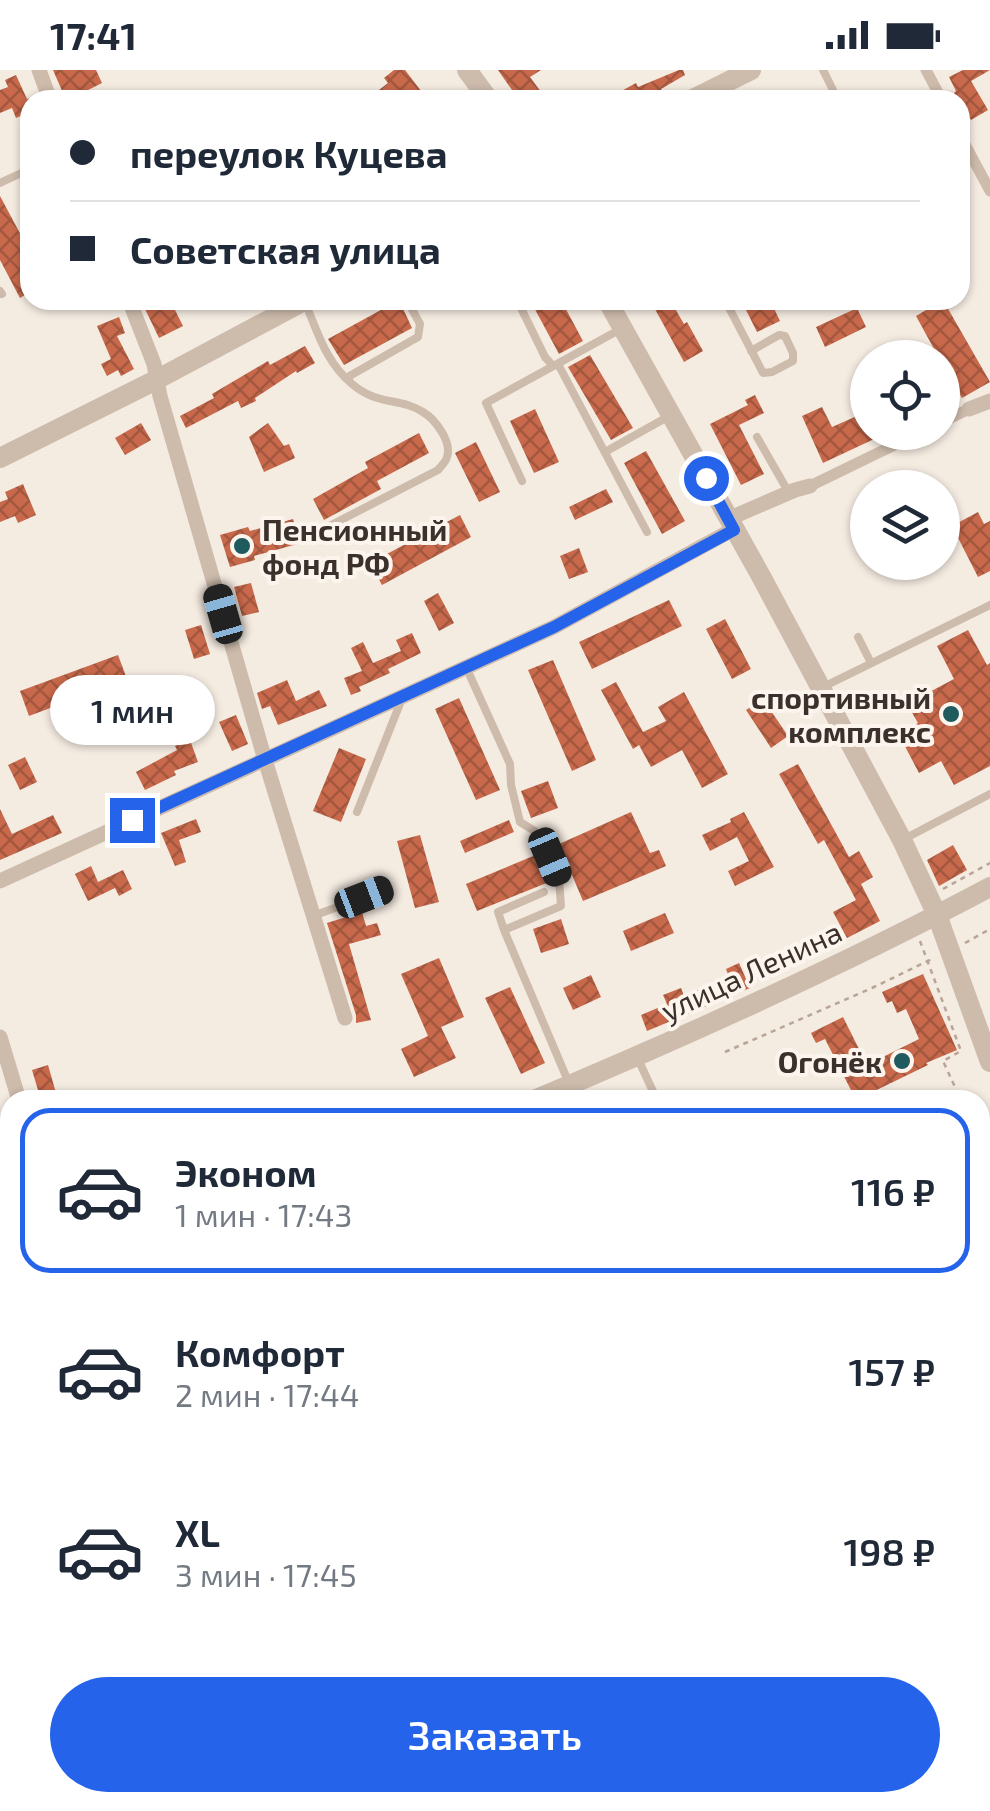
<!DOCTYPE html>
<html lang="ru">
<head>
<meta charset="utf-8">
<style>
	:root { --surface:#fff; --page:#f2f2f3; --text:#1f2937; --muted:#747a83; --line:#e0e1e3; --accent:#2563eb }
	body { margin:0; font-family:"Exo 2",sans-serif; background:var(--page); color:var(--text); height:100vh; display:flex; flex-direction:column; font-size:38px; white-space:nowrap }
	* { box-sizing:border-box; margin:0 }
	p { font-size:32px; color:var(--muted) }
	.icon { flex:none; width:55px; height:55px; fill:none; stroke:currentColor; stroke-width:2; stroke-linecap:round; stroke-linejoin:round }
	.map { position:relative; flex:1; overflow:hidden }
	.sheet { position:absolute; left:0px; top:1020px; width:990px; height:722px; display:flex; flex-direction:column; background:var(--surface); border-radius:30px 30px 0 0; box-shadow:0 2px 8px #0004 }
	.sheet>* { flex:none }
	.top-card { position:absolute; left:20px; top:20px; width:950px; height:220px; border-radius:30px; box-shadow:0 2px 8px #0004; display:grid; align-content:center; height:220px; padding:0 50px; background:var(--surface) }
	.buttons { position:absolute; left:850px; top:270px; display:grid; gap:20px }
	.buttons a { display:grid; place-items:center; width:110px; height:110px; border-radius:50%; background:var(--surface); box-shadow:0 2px 8px #0004; font-size:50px }
	.end { position:absolute; width:45px; height:45px; margin:-22px; border:12px solid #2563eb; background:#fff; box-shadow:0 0 0 5px #fff }
	.from { border-radius:50% }
	.bubble { position:absolute; height:70px; border-radius:35px; background:var(--surface); box-shadow:0 2px 8px #0004; font-size:32px; font-weight:600; line-height:70px; text-align:center }
	.car { position:absolute; width:30px; height:60px; margin:-30px -15px; border-radius:12px; box-shadow:0 0 8px 2px #0007; background:linear-gradient(#222 24%,#8ab4d8 0 40%,#222 0 76%,#8ab4d8 0 86%,#222 0) }
	.top-card b { display:flex; align-items:center; gap:35px; height:95px; font-size:38px }
	.top-card b+b { border-top:2px solid var(--line) }
	.top-card i { width:25px; height:25px; background:var(--text) }
	ul { padding:18px 0 0; list-style:none }
	li { display:flex; align-items:center; gap:30px; height:165px; margin:0 20px 15px; padding:0 30px; border:5px solid transparent; border-radius:30px }
	li div { flex:1 }
	li b { display:block; font-size:38px }
	li em { font-style:normal; font-weight:600 }
	li.on { border-color:var(--accent) }
	li>.icon { width:90px; height:90px; stroke-width:1.5 }
	.primary-button { display:flex; gap:20px; margin-top:auto; padding:20px 50px }
	.primary-button a { flex:1; height:115px; border-radius:60px; background:var(--accent); color:#fff; font-size:40px; font-weight:600; line-height:115px; text-align:center }
	.status { display:flex; justify-content:space-between; align-items:center; height:70px; padding:0 50px; background:var(--surface); direction:ltr }
	.status svg { height:28px; fill:currentColor }
	.map>svg:first-child { display:block }
	.wetland { fill:url(#wetland-marsh) }
	.building { fill:url(#building-cross-hatch) }
	.lines { fill:none; stroke-linecap:round; stroke-linejoin:round }
	.path { stroke:#b9a596; stroke-width:2.5; stroke-dasharray:5 5; stroke-linecap:butt }
	.service { stroke:#cdbbac; stroke-width:8 }
	.pedestrian { stroke:#cdbbac; stroke-width:11 }
	.minor { stroke:#cdbbac; stroke-width:15 }
	.tertiary { stroke:#cdbbac; stroke-width:20 }
	.route { stroke:#2563eb; stroke-width:12 }
	.poi-dot { fill:#1f5a5e; stroke:#fbf5ee; stroke-width:4 }
	.labels { text-anchor:middle; dominant-baseline:central; stroke-width:8; stroke-linejoin:round; paint-order:stroke }
	.poi-label { font-size:30px; font-weight:bold; fill:#3b302b; stroke:#fbf5ee; text-anchor:end }
	.street-label { font-size:30px; fill:#3b302b; stroke:#fbf5ee }
</style>
</head>
<body>
<div class="status"><b>17:41</b><svg viewBox="0 0 49 12"><path d="M0 12V9h3v3zM5 12V6h3v6zM10 12V3h3v9zM15 12V0h3v12zM26 1h20v11H26zM47 4h2v5h-2z"/></svg></div>
<div class="map">
<svg width="990" height="1741" viewBox="0 0 990 1741">
	<defs>
		<pattern id="wetland-marsh" width="20" height="14" patternUnits="userSpaceOnUse" patternTransform="scale(2.5)"><rect width="20" height="14" fill="#b8c4a0"/><path d="M1 5h8M5 5V1M11 12h8M15 12V8" fill="none" stroke="#97a083"/></pattern>
		<pattern id="building-cross-hatch" width="8" height="8" patternUnits="userSpaceOnUse" patternTransform="scale(2.5)"><rect width="8" height="8" fill="#c8694b"/><path d="M0 0l8 8M0 8l8-8" fill="none" stroke="#a4573f"/></pattern>
	</defs>
	<rect width="100%" height="100%" fill="#f4ebe1"/>
	<path class="wetland" d="M 581,1733 L 581,1732 L 730,1733 L 727,1741 L 581,1741 Z"/>
	<path class="building" d="M 53,0 L 96,0 L 102,13 L 80,24 L 82,30 L 66,30 Z
		M 394,0 L 405,0 L 428,30 L 366,30 L 388,13 L 384,8 Z
		M 498,0 L 541,0 L 530,7 L 547,30 L 519,30 Z
		M 679,0 L 683,0 L 685,5 L 661,19 L 663,23 L 653,27 L 651,24 L 641,30 L 605,30 L 636,13 L 638,17 Z
		M 963,0 L 990,0 L 971,11 L 988,40 L 971,50 L 954,23 L 956,21 L 949,7 Z
		M 16,5 L 27,29 L 30,28 L 30,42 L 16,48 L 12,38 L 0,43 L 0,20 L 8,17 L 5,10 Z
		M 0,126 L 30,182 L 30,222 L 20,228 L 0,190 Z
		M 163,230 L 170,230 L 183,256 L 159,268 L 145,239 Z
		M 399,230 L 412,258 L 344,295 L 328,269 Z
		M 530,230 L 561,230 L 583,271 L 559,284 Z
		M 650,230 L 670,230 L 684,254 L 687,252 L 703,281 L 684,292 Z
		M 741,230 L 770,230 L 780,251 L 757,262 Z
		M 943,230 L 990,312 L 962,328 L 942,293 L 942,288 L 939,288 L 916,246 Z
		M 857,238 L 866,257 L 825,277 L 816,257 Z
		M 119,247 L 125,263 L 117,266 L 134,299 L 121,306 L 118,300 L 107,306 L 101,294 L 111,289 L 97,256 Z
		M 305,276 L 315,293 L 297,303 L 296,301 L 255,328 L 256,331 L 241,338 L 238,331 L 186,358 L 180,346 L 214,328 L 212,324 L 268,291 L 270,295 Z
		M 590,285 L 633,358 L 611,370 L 568,297 Z
		M 755,325 L 764,343 L 739,355 L 764,404 L 741,415 L 710,354 L 748,335 L 745,330 Z
		M 868,331 L 868,362 L 889,362 L 823,393 L 802,346 L 822,337 L 832,357 L 857,346 L 853,338 Z
		M 535,339 L 559,392 L 534,403 L 510,351 Z
		M 141,353 L 151,370 L 125,385 L 115,368 Z
		M 268,353 L 284,376 L 289,374 L 295,388 L 264,402 L 249,367 Z
		M 419,363 L 429,383 L 377,411 L 381,419 L 324,450 L 313,429 L 368,398 L 365,392 Z
		M 476,372 L 500,422 L 479,432 L 455,383 Z
		M 646,381 L 685,451 L 662,464 L 624,393 Z
		M 23,414 L 36,445 L 18,453 L 15,446 L 0,452 L 0,432 L 8,429 L 5,422 Z
		M 606,419 L 613,432 L 575,450 L 569,437 Z
		M 978,442 L 984,454 L 990,451 L 990,501 L 978,507 L 952,456 Z
		M 460,445 L 471,467 L 382,515 L 370,493 Z
		M 293,449 L 301,473 L 254,486 L 255,490 L 230,497 L 220,465 L 248,457 L 250,461 Z
		M 579,478 L 588,502 L 569,509 L 560,486 Z
		M 251,513 L 259,542 L 242,546 L 234,517 Z
		M 438,523 L 454,553 L 439,561 L 424,531 Z
		M 669,530 L 682,556 L 592,599 L 579,572 Z
		M 725,549 L 751,599 L 732,609 L 706,559 Z
		M 201,555 L 210,584 L 194,589 L 185,560 Z
		M 968,560 L 987,595 L 990,593 L 990,696 L 954,715 L 941,691 L 919,703 L 898,663 L 918,653 L 907,634 L 954,609 L 937,576 Z
		M 412,563 L 421,583 L 388,599 L 390,603 L 359,617 L 361,621 L 351,625 L 344,608 L 362,601 L 351,578 L 363,572 L 373,593 L 401,581 L 396,570 Z
		M 118,585 L 127,609 L 29,646 L 20,621 Z
		M 553,590 L 596,690 L 572,701 L 528,600 Z
		M 287,610 L 296,631 L 319,620 L 327,636 L 278,655 L 270,636 L 262,639 L 257,623 Z
		M 616,612 L 643,662 L 666,651 L 658,637 L 684,622 L 728,704 L 702,718 L 682,680 L 651,697 L 639,675 L 633,679 L 601,620 Z
		M 459,628 L 500,720 L 476,730 L 435,639 Z
		M 763,629 L 788,666 L 771,678 L 746,640 Z
		M 236,645 L 248,674 L 232,681 L 219,652 Z
		M 190,670 L 198,692 L 174,701 L 176,705 L 145,720 L 136,702 L 177,680 L 175,676 Z
		M 339,678 L 366,689 L 341,752 L 313,741 Z
		M 25,687 L 37,712 L 20,720 L 8,695 Z
		M 798,694 L 849,787 L 859,781 L 873,807 L 861,814 L 880,851 L 847,868 L 833,842 L 856,830 L 824,770 L 818,774 L 779,704 Z
		M 548,711 L 558,738 L 531,748 L 521,721 Z
		M 0,739 L 12,764 L 53,745 L 62,763 L 0,790 Z
		M 631,742 L 650,783 L 659,780 L 666,796 L 583,831 L 559,774 Z
		M 744,742 L 774,797 L 735,816 L 728,801 L 749,791 L 737,767 L 710,781 L 702,765 L 731,752 L 730,749 Z
		M 196,749 L 201,762 L 179,770 L 186,792 L 175,796 L 161,763 Z
		M 509,750 L 514,762 L 465,783 L 460,771 Z
		M 420,765 L 439,832 L 415,838 L 397,771 Z
		M 953,775 L 967,800 L 939,816 L 927,790 Z
		M 538,784 L 549,812 L 477,841 L 466,814 Z
		M 91,796 L 98,812 L 123,800 L 132,819 L 119,826 L 115,818 L 88,831 L 75,804 Z
		M 362,842 L 366,856 L 377,853 L 381,865 L 349,874 L 371,950 L 356,953 L 356,945 L 327,853 Z
		M 665,843 L 674,863 L 631,881 L 623,861 Z
		M 561,849 L 569,874 L 541,883 L 533,859 Z
		M 439,888 L 464,947 L 441,957 L 456,988 L 414,1007 L 401,979 L 428,966 L 401,904 Z
		M 739,893 L 750,918 L 647,961 L 641,945 L 667,934 L 663,925 L 681,918 L 684,926 L 729,907 L 726,899 Z
		M 923,904 L 957,980 L 926,993 L 928,995 L 856,1030 L 825,969 L 816,973 L 811,963 L 843,947 L 863,987 L 875,991 L 919,969 L 906,939 L 897,943 L 892,931 L 887,933 L 882,922 Z
		M 591,905 L 601,927 L 573,940 L 563,918 Z
		M 510,917 L 545,993 L 521,1004 L 485,928 Z
		M 48,995 L 58,1030 L 41,1030 L 32,1000 Z"/>
	<g class="lines">
		<path class="path" d="M 943,819 L 990,793
			M 920,871 L 961,981 L 943,991 L 961,1030
			M 965,873 L 990,859
			M 725,982 L 872,918 L 934,888
			M 980,1070 L 990,1091"/>
		<path class="service" d="M 823,0 L 838,30
			M 0,113 L 30,99
			M 0,221 L 2,224
			M 725,230 L 763,303 L 772,302 L 793,291 L 793,283 L 785,266 L 779,265 L 751,281
			M 306,235 C 319,265 326,292 352,314 C 378,336 399,327 423,342 C 436,350 452,372 447,387 C 446,392 441,396 438,400 L 308,467
			M 520,236 L 545,287 L 553,296
			M 558,294 L 647,462
			M 346,308 L 418,267 L 420,254 L 407,230
			M 757,367 L 789,423
			M 605,382 L 671,345
			M 522,411 L 486,333 L 619,260
			M 858,567 L 871,593
			M 466,597 L 510,694 L 511,715 L 520,752 L 541,765 L 559,809 L 561,836 L 504,860 L 568,1011
			M 823,617 L 990,535
			M 357,742 L 401,631
			M 906,768 L 990,724
			M 313,846 L 389,818
			M 504,860 L 498,842 L 544,822
			M 638,989 L 657,1030"/>
		<path class="pedestrian" d="M 926,0 L 942,30
			M 960,65 L 990,121
			M 942,352 L 969,339
			M 810,416 L 921,362"/>
		<path class="minor" d="M 39,0 L 50,30
			M 129,230 L 154,294 L 160,326 L 265,690 L 345,948
			M 969,339 L 990,331
			M 728,449 L 795,420 L 810,416
			M 0,811 L 554,557 L 734,459
			M 0,967 L 19,1030
			M 980,1301 L 990,1295
			M 980,1655 L 990,1649
			M 226,1732 L 229,1741
			M 61,1741 L 80,1732
			M 844,1741 L 854,1732"/>
		<path class="tertiary" d="M 467,0 L 489,30
			M 691,30 L 751,0
			M 607,230 L 762,508 L 902,770 L 937,845 L 990,992
			M 0,388 L 156,310 L 306,230
			M 534,1030 C 689,965 842,896 990,817
			M 0,1256 L 10,1252"/>
	</g>
	<g class="lines">
		<path class="route" d="M 132,750 L 554,557 L 734,460 L 706,408"/>
	</g>
	<g class="poi-dot">
		<circle cx="242" cy="476" r="10"/>
		<circle cx="951" cy="644" r="10"/>
		<circle cx="902" cy="991" r="10"/>
	</g>
	<g class="labels">
		<g class="poi-label">
			<text x="262" y="459" text-anchor="start">Пенсионный<tspan x="262" dy="34">фонд РФ</tspan></text>
			<text x="931" y="627">спортивный<tspan x="931" dy="34">комплекс</tspan></text>
			<text x="882" y="991">Огонёк</text>
		</g>
		<g class="street-label">
			<text transform="translate(751 900) rotate(-25)">улица Ленина</text>
		</g>
	</g>
</svg>
<div class="buttons">
<a><svg class="icon" aria-label="locate" viewBox="0 0 24 24"><circle cx="12" cy="12" r="6"/><path d="M12 2v4M12 18v4M2 12h4M18 12h4"/></svg></a>
<a><svg class="icon" aria-label="layers" viewBox="0 0 24 24"><path d="M12 4l9 5-9 5-9-5zM3 14l9 5 9-5"/></svg></a>
</div>
<i class="end from" style="left:706px;top:408px"></i>
<i class="end" style="left:132px;top:750px"></i>
<div class="bubble" style="left:50px;top:605px;width:165px">1 мин</div>
<i class="car" style="left:223px;top:544px;rotate:344deg"></i>
<i class="car" style="left:550px;top:787px;rotate:157deg"></i>
<i class="car" style="left:364px;top:827px;rotate:69deg"></i>
<div class="top-card">
<b><i class="from"></i>переулок Куцева</b>
<b><i></i>Советская улица</b>
</div>
<section class="sheet">
<ul>
<li class="on"><svg class="icon" aria-label="car" viewBox="0 0 24 24"><path d="M5 17H2v-5l4-1 3-4h7l3 4 3 1v5h-3M9 17h6M6 11h13"/><circle cx="7" cy="17" r="2"/><circle cx="17" cy="17" r="2"/></svg><div><b>Эконом</b><p>1 мин · 17:43</p></div><em>116 ₽</em></li>
<li><svg class="icon" aria-label="car" viewBox="0 0 24 24"><path d="M5 17H2v-5l4-1 3-4h7l3 4 3 1v5h-3M9 17h6M6 11h13"/><circle cx="7" cy="17" r="2"/><circle cx="17" cy="17" r="2"/></svg><div><b>Комфорт</b><p>2 мин · 17:44</p></div><em>157 ₽</em></li>
<li><svg class="icon" aria-label="car" viewBox="0 0 24 24"><path d="M5 17H2v-5l4-1 3-4h7l3 4 3 1v5h-3M9 17h6M6 11h13"/><circle cx="7" cy="17" r="2"/><circle cx="17" cy="17" r="2"/></svg><div><b>XL</b><p>3 мин · 17:45</p></div><em>198 ₽</em></li>
</ul>
<div class="primary-button"><a>Заказать</a></div>
</section>
</div>
</body>
</html>
